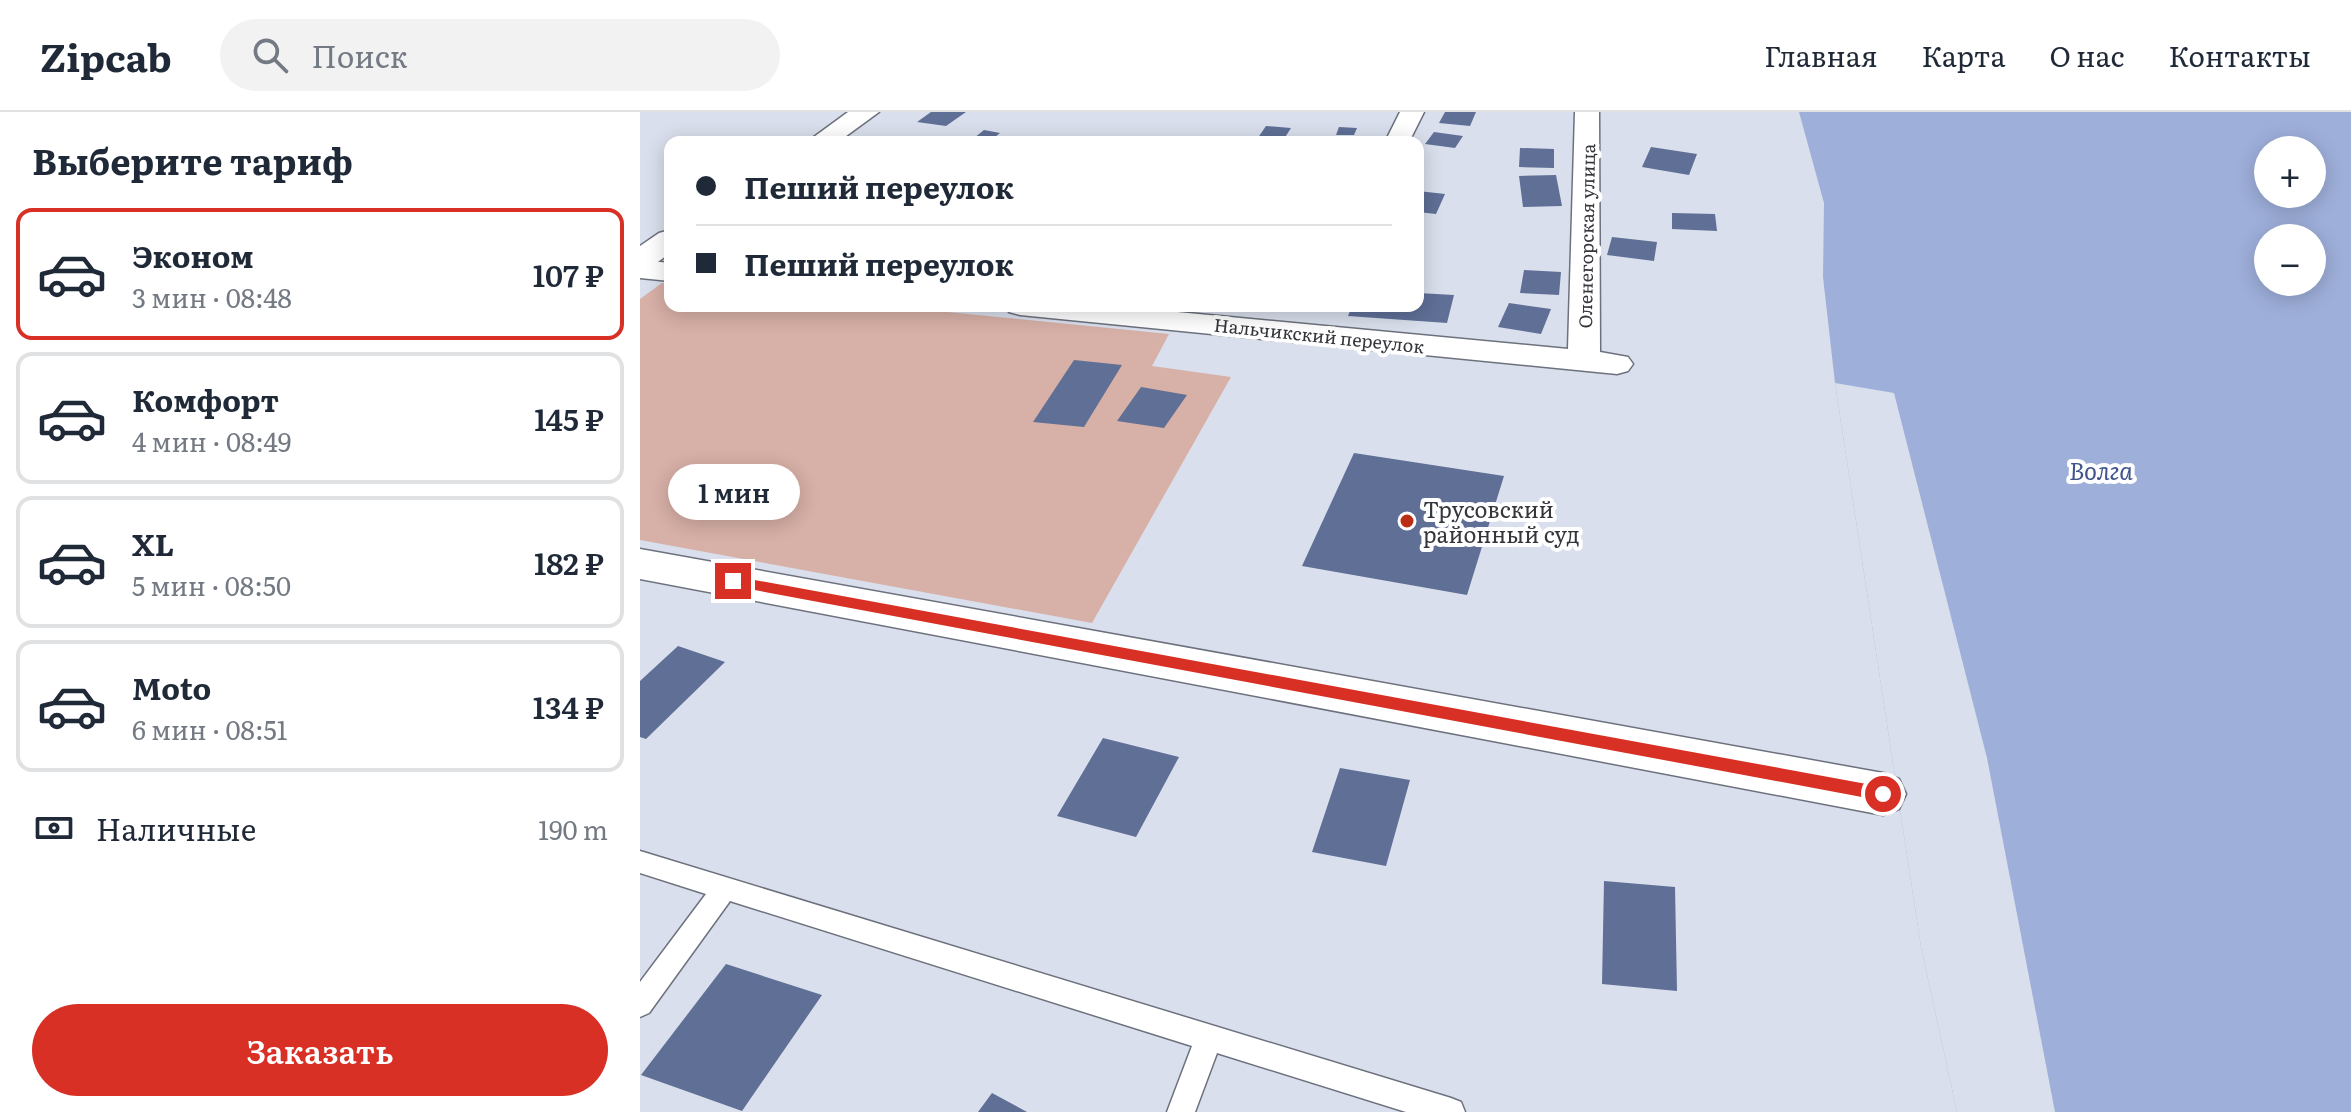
<!DOCTYPE html>
<html lang="ru">
<head>
<meta charset="utf-8">
<style>
	:root { --surface:#fff; --page:#f2f2f3; --text:#1f2937; --muted:#747a83; --line:#e0e1e3; --accent:#d93025 }
	body { margin:0; font-family:Literata,serif; background:var(--page); color:var(--text); height:100vh; display:flex; flex-direction:column; font-size:30px; white-space:nowrap }
	* { box-sizing:border-box; margin:0 }
	p { font-size:26px; color:var(--muted) }
	.icon { flex:none; width:44px; height:44px; fill:none; stroke:currentColor; stroke-width:2; stroke-linecap:round; stroke-linejoin:round }
	.map { position:relative; flex:1; overflow:hidden }
	.details { display:flex; flex-direction:column; background:var(--surface); width:640px }
	.details>* { flex:none }
	.banner { position:absolute; left:24px; top:24px; width:760px; height:176px; border-radius:16px; box-shadow:0 4px 20px #0003; display:grid; align-content:center; height:176px; padding:0 32px; background:var(--surface) }
	.buttons { position:absolute; left:1614px; top:24px; display:grid; gap:16px }
	.buttons a { display:grid; place-items:center; width:72px; height:72px; border-radius:50%; background:var(--surface); box-shadow:0 4px 20px #0003; font-size:40px }
	.end { position:absolute; width:36px; height:36px; margin:-18px; border:10px solid #d93025; background:#fff; box-shadow:0 0 0 4px #fff }
	.from { border-radius:50% }
	.bubble { position:absolute; height:56px; border-radius:28px; background:var(--surface); box-shadow:0 4px 20px #0003; font-size:26px; font-weight:600; line-height:56px; text-align:center }
	.banner b { display:flex; align-items:center; gap:28px; height:76px; font-size:30px }
	.banner b+b { border-top:2px solid var(--line) }
	.banner i { width:20px; height:20px; background:var(--text) }
	ul { padding:0; list-style:none }
	li { display:flex; align-items:center; gap:24px; height:132px; margin:0 16px 12px; padding:0 16px; border:4px solid var(--line); border-radius:16px }
	li div { flex:1 }
	li b { display:block; font-size:30px }
	li em { font-style:normal; font-weight:600 }
	li.on { border-color:var(--accent) }
	li>.icon { width:72px; height:72px; stroke-width:1.5 }
	h2 { padding:0 32px; font-size:36px; line-height:96px }
	.pay { display:flex; align-items:center; gap:20px; height:88px; padding:0 32px; font-size:30px }
	.pay p { margin-inline-start:auto }
	.button { display:flex; gap:16px; margin-top:auto; padding:16px 32px }
	.button a { flex:1; height:92px; border-radius:48px; background:var(--accent); color:#fff; font-size:32px; font-weight:600; line-height:92px; text-align:center }
	header { display:flex; align-items:center; gap:48px; box-sizing:border-box; height:112px; padding:0 40px; background:var(--surface); border-bottom:2px solid var(--line) }
	header strong { font-size:38px }
	nav { display:flex; gap:44px; margin-inline-start:auto; font-size:28px }
	.search { width:560px; height:72px; background:var(--page); display:flex; align-items:center; gap:20px; box-sizing:border-box; padding:0 28px; border-radius:44px; color:var(--muted); font-size:30px }
	main { display:flex; flex:1; min-height:0 }
	.map>svg:first-child { display:block }
	.green { fill:#d7b0a7 }
	.water { fill:#9eafda; fill-rule:evenodd }
	.pier { fill:#d9dfec }
	.building { fill:#5f6f96 }
	.lines { fill:none; stroke-linecap:round; stroke-linejoin:round }
	.lane-casing { stroke:#6c717d; stroke-width:3 }
	.street-casing { stroke:#6c717d; stroke-width:3 }
	.secondary-casing { stroke:#6c717d; stroke-width:3 }
	.lane { fill:#fff; fill-rule:evenodd }
	.street { fill:#fff; fill-rule:evenodd }
	.secondary { fill:#fff; fill-rule:evenodd }
	.route { fill:#d93025 }
	.poi-dot { fill:#ba2e13; stroke:#fff; stroke-width:3 }
	.labels { text-anchor:middle; dominant-baseline:central; stroke-width:8; stroke-linejoin:round; paint-order:stroke }
	.far-street-label { font-size:18px; fill:#34363c; stroke:#fff }
	.poi-label { font-size:22px; fill:#34363c; stroke:#fff; text-anchor:start }
	.water-label { font-size:24px; font-style:italic; fill:#3f548c; stroke:#fff }
</style>
</head>
<body>
<header>
<strong>Zipcab</strong>
<div class="search"><svg class="icon" aria-label="search" viewBox="0 0 24 24"><circle cx="10" cy="10" r="6"/><path d="M15 15l6 6"/></svg>Поиск</div>
<nav><a>Главная</a><a>Карта</a><a>О нас</a><a>Контакты</a></nav>
</header>
<main>
<section class="details">
<h2>Выберите тариф</h2>
<ul>
<li class="on"><svg class="icon" aria-label="car" viewBox="0 0 24 24"><path d="M5 17H2v-5l4-1 3-4h7l3 4 3 1v5h-3M9 17h6M6 11h13"/><circle cx="7" cy="17" r="2"/><circle cx="17" cy="17" r="2"/></svg><div><b>Эконом</b><p>3 мин · 08:48</p></div><em>107 ₽</em></li>
<li><svg class="icon" aria-label="car" viewBox="0 0 24 24"><path d="M5 17H2v-5l4-1 3-4h7l3 4 3 1v5h-3M9 17h6M6 11h13"/><circle cx="7" cy="17" r="2"/><circle cx="17" cy="17" r="2"/></svg><div><b>Комфорт</b><p>4 мин · 08:49</p></div><em>145 ₽</em></li>
<li><svg class="icon" aria-label="car" viewBox="0 0 24 24"><path d="M5 17H2v-5l4-1 3-4h7l3 4 3 1v5h-3M9 17h6M6 11h13"/><circle cx="7" cy="17" r="2"/><circle cx="17" cy="17" r="2"/></svg><div><b>XL</b><p>5 мин · 08:50</p></div><em>182 ₽</em></li>
<li><svg class="icon" aria-label="car" viewBox="0 0 24 24"><path d="M5 17H2v-5l4-1 3-4h7l3 4 3 1v5h-3M9 17h6M6 11h13"/><circle cx="7" cy="17" r="2"/><circle cx="17" cy="17" r="2"/></svg><div><b>Moto</b><p>6 мин · 08:51</p></div><em>134 ₽</em></li>
</ul>
<div class="pay"><svg class="icon" aria-label="cash" viewBox="0 0 24 24"><path d="M3 7h18v10H3z"/><circle cx="12" cy="12" r="2"/></svg>Наличные<p>190 m</p></div>
<div class="button"><a>Заказать</a></div>
</section>
<div class="map">
<svg width="1711" height="1000" viewBox="0 0 1711 1000">
	<rect width="100%" height="100%" fill="#d9dfec"/>
	<path class="green" d="M 22,171 L 30,172 L 30,194 L 247,194 L 529,222 L 512,254 L 591,265 L 452,511 L 0,428 L 0,187 Z"/>
	<path class="water" d="M 1159,0 L 1711,0 L 1711,1000 L 1317,1000 L 1281,835 L 1195,271 L 1183,165 L 1184,91 ZM 1628,38 L 1672,38 L 1672,82 L 1628,82 ZM 1628,126 L 1672,126 L 1672,170 L 1628,170 Z"/>
	<path class="pier" d="M 1195,271 L 1254,281 L 1347,646 L 1415,1000 L 1317,1000 L 1281,835 Z"/>
	<path class="building" d="M 291,0 L 326,0 L 306,14 L 277,10 Z
		M 805,0 L 836,0 L 830,14 L 799,11 Z
		M 626,14 L 651,16 L 642,30 L 615,30 Z
		M 699,15 L 717,16 L 714,23 L 696,23 Z
		M 344,18 L 360,21 L 349,30 L 329,30 Z
		M 794,20 L 823,24 L 815,36 L 785,32 Z
		M 1011,35 L 1057,42 L 1049,63 L 1002,55 Z
		M 880,36 L 914,37 L 914,56 L 879,55 Z
		M 916,63 L 922,94 L 883,95 L 879,64 Z
		M 778,79 L 805,82 L 796,102 L 778,100 Z
		M 1032,101 L 1075,102 L 1077,119 L 1032,117 Z
		M 972,125 L 1017,130 L 1014,149 L 967,143 Z
		M 884,158 L 921,160 L 919,183 L 880,181 Z
		M 778,181 L 814,183 L 807,211 L 708,204 L 712,194 L 778,194 Z
		M 869,191 L 911,197 L 901,222 L 858,215 Z
		M 434,248 L 482,253 L 444,315 L 393,310 Z
		M 501,275 L 547,283 L 524,316 L 477,309 Z
		M 714,341 L 864,364 L 827,483 L 662,454 Z
		M 38,534 L 85,550 L 6,627 L 0,625 L 0,569 Z
		M 463,626 L 539,645 L 496,725 L 417,704 Z
		M 700,656 L 770,668 L 746,754 L 672,740 Z
		M 964,769 L 1035,775 L 1037,879 L 962,872 Z
		M 86,852 L 182,883 L 102,999 L 1,963 Z
		M 352,981 L 387,1000 L 338,1000 Z"/>
	<g class="lines">
		<g class="lane-casing">
			<path id="lane" d="M 0,739 L 811,986 L 821,990 L 825,1000 L 766,1000 L 577,941 L 555,1000 L 527,1000 L 552,934 L 90,789 L 9,901 L 0,905 L 0,870 L 66,782 L 0,761 Z"/>
		</g>
		<g class="street-casing">
			<path id="street" d="M 760,0 L 784,0 L 769,30 L 745,30 Z
				M 935,0 L 959,0 L 960,240 L 988,245 L 993,252 L 988,259 L 977,262 L 380,203 L 369,200 L 365,194 L 474,194 L 928,237 Z
				M 0,148 L 30,151 L 30,169 L 0,166 Z
				M 0,437 L 1243,661 L 1259,667 L 1266,682 L 1259,697 L 1243,703 L 0,467 Z"/>
		</g>
		<g class="secondary-casing">
			<path id="secondary" d="M 208,0 L 239,0 L 198,30 L 167,30 Z
				M 30,118 L 30,141 L 11,155 L 0,157 L 0,134 L 19,121 Z"/>
		</g>
		<use href="#lane" class="lane"/>
		<use href="#street" class="street"/>
		<use href="#secondary" class="secondary"/>
	</g>
	<path class="route" d="M 93,464 L 1243,675 L 1250,682 L 1243,689 L 93,474 L 87,469 Z"/>
	<circle class="poi-dot" cx="767" cy="409" r="8"/>
	<g class="labels">
		<g class="far-street-label">
			<text transform="translate(946 124) rotate(-89)">Оленегорская улица</text>
			<text transform="translate(679 223) rotate(6)">Нальчикский переулок</text>
		</g>
		<g class="poi-label">
			<text x="783" y="396">Трусовский<tspan x="783" dy="25">районный суд</tspan></text>
		</g>
		<g class="water-label">
			<text x="1461" y="357">Волга</text>
		</g>
	</g>
</svg>
<div class="buttons">
<a>+</a>
<a>−</a>
</div>
<i class="end from" style="left:1243px;top:682px"></i>
<i class="end" style="left:93px;top:469px"></i>
<div class="bubble" style="left:28px;top:352px;width:132px">1 мин</div>
<div class="banner">
<b><i class="from"></i>Пеший переулок</b>
<b><i></i>Пеший переулок</b>
</div>
</div>
</main>
</body>
</html>
